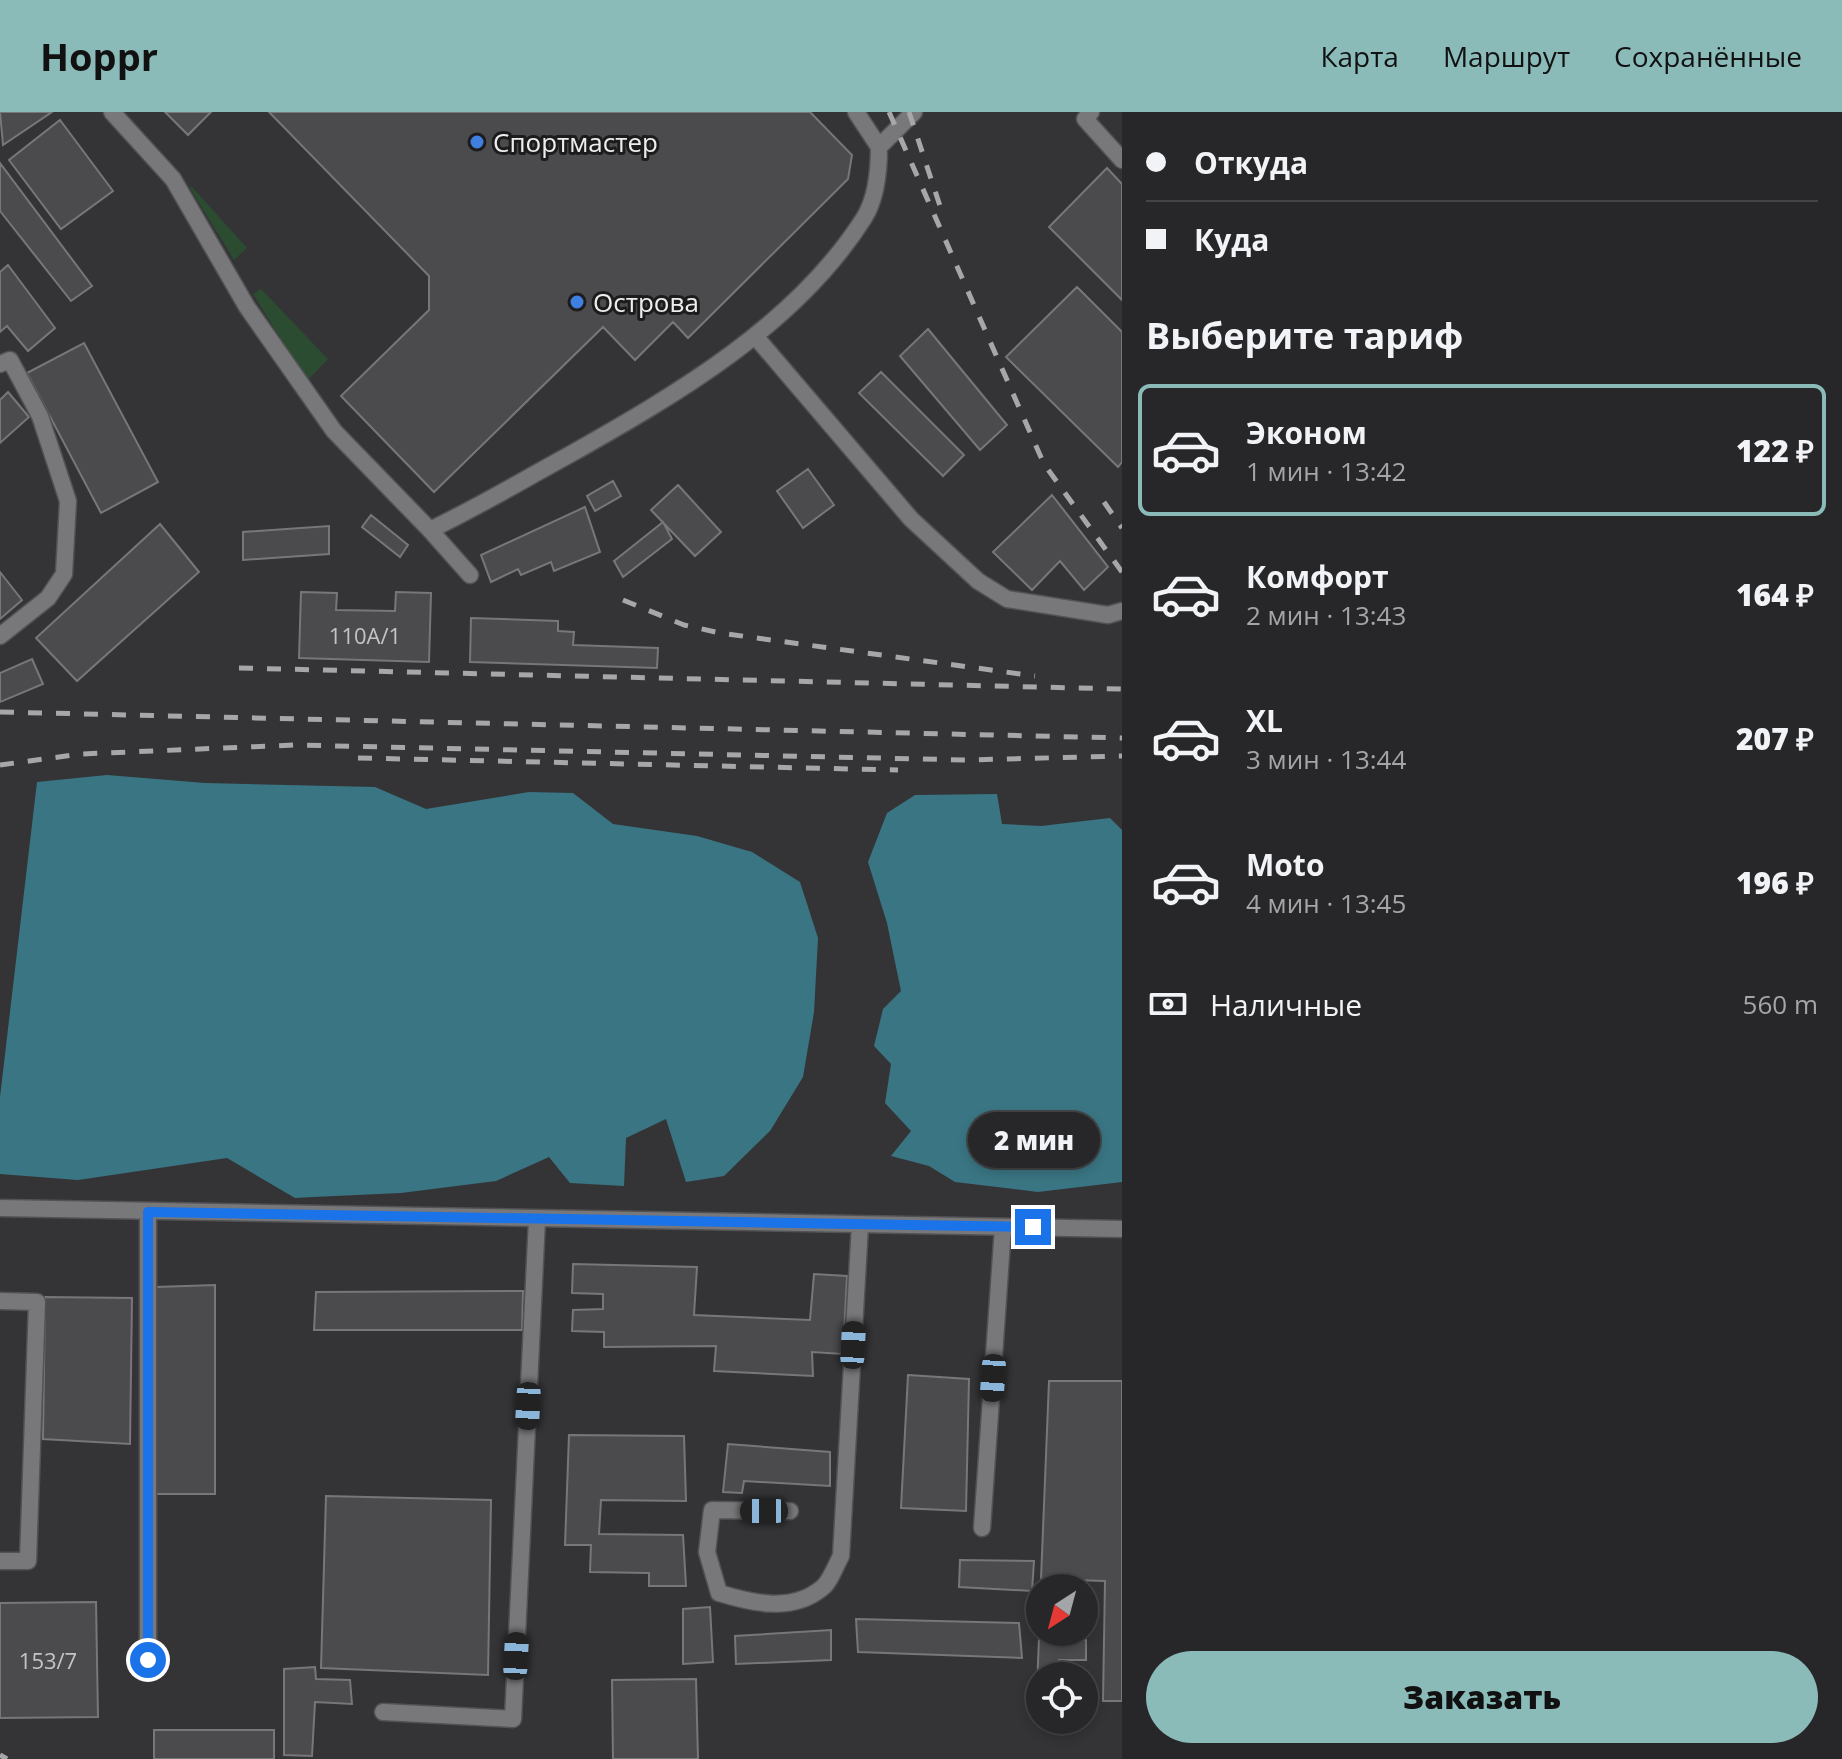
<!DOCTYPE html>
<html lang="ru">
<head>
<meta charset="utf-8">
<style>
	:root { --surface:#272729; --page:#333335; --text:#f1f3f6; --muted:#a4a5a8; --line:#434446; --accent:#8bbbb9 }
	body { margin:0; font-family:"Open Sans",sans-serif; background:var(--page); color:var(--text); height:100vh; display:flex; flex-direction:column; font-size:30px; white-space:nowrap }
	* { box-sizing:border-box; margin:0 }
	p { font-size:26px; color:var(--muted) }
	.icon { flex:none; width:44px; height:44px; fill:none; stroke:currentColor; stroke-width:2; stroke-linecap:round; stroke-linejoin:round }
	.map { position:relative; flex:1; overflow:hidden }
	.details { display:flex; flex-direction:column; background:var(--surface); width:720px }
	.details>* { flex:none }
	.banner { display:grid; align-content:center; height:176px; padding:0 24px; background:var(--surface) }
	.needle { width:52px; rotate:216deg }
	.buttons { position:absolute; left:1026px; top:1462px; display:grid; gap:16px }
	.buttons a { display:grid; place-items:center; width:72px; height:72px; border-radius:50%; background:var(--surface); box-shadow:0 4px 12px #0003,0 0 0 2px var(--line); font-size:40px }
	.end { position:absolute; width:36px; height:36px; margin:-18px; border:10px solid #1a73e8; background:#fff; box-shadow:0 0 0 4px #fff }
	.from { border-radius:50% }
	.bubble { position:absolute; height:56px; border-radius:28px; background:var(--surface); box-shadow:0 4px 12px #0003,0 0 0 2px var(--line); font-size:26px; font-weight:800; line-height:56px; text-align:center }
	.car { position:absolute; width:24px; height:48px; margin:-24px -12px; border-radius:10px; box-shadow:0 0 6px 2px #0007; background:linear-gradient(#222 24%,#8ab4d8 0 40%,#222 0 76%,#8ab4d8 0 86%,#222 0) }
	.banner b { display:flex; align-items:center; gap:28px; height:76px; font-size:30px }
	.banner b+b { border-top:2px solid var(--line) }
	.banner i { width:20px; height:20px; background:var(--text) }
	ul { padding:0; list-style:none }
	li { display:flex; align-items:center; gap:24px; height:132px; margin:0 16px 12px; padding:0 8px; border:4px solid transparent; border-radius:12px }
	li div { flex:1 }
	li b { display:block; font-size:30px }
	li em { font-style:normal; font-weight:800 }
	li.on { border-color:var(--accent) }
	li>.icon { width:72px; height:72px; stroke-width:1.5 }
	h2 { padding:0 24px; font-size:36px; line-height:96px }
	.pay { display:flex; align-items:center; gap:20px; height:88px; padding:0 24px; font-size:30px }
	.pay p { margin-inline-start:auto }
	.cta { display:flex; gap:16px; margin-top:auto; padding:16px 24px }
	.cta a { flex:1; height:92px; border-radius:48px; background:var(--accent); color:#111; font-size:32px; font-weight:800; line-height:92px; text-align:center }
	header { display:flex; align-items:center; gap:48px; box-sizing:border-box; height:112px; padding:0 40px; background:var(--accent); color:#111 }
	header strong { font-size:38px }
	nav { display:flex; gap:44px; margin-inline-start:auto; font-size:28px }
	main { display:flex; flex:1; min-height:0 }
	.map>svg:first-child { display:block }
	.green { fill:#2c4c31 }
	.water { fill:#3a7583 }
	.building { fill:#4b4b4e; stroke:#77777a; stroke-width:2 }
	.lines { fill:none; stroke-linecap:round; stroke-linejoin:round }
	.minor-casing { stroke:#525254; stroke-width:19 }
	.minor { stroke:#78787b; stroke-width:16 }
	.rail { stroke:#a7a7a9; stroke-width:5; stroke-dasharray:14 14; stroke-linecap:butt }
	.route { stroke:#1a73e8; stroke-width:10 }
	.shop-dot { fill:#3f7fe0; stroke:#1c1c1d; stroke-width:3 }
	.labels { text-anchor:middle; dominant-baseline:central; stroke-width:6; stroke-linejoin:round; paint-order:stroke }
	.number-label { font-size:22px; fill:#c4c4c6 }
	.poi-label { font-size:26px; fill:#ededee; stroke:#1c1c1d; text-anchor:start }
</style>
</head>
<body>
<header>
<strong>Hoppr</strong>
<nav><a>Карта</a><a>Маршрут</a><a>Сохранённые</a></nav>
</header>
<main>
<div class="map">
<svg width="1122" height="1647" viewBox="0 0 1122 1647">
	<rect width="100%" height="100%" fill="#343437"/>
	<path class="green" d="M 191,74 L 247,136 L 234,148 L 190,76 Z
		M 261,177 L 328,247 L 307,269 L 253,182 Z"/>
	<path class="water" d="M 107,663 L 205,671 L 375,675 L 426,697 L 529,680 L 573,681 L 613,712 L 697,724 L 752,740 L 800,770 L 818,826 L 814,900 L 803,965 L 770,1019 L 724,1064 L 686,1070 L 666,1007 L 626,1026 L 624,1074 L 570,1071 L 549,1045 L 496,1069 L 401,1081 L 313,1085 L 295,1086 L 227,1046 L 78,1068 L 0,1062 L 0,985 L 37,670 Z
		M 997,682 L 1002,712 L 1041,714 L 1110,706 L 1122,718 L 1122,1070 L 1038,1080 L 955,1070 L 929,1054 L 891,1044 L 911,1019 L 885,991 L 891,952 L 874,934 L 883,897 L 901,879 L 887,811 L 868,750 L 887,701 L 915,683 Z"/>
	<path class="building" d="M 0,0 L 52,0 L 3,33 Z
		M 165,0 L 211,0 L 188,23 Z
		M 269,0 L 810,0 L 852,43 L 848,67 L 688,226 L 673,210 L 635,248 L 603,215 L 434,380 L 341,284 L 429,198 L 429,164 Z
		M 60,8 L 113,79 L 61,117 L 9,48 Z
		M 0,51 L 92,174 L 71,189 L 0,99 Z
		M 1107,56 L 1122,72 L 1122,188 L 1049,115 Z
		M 8,153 L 55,216 L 28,239 L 7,214 L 0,220 L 0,160 Z
		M 1077,175 L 1122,220 L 1122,350 L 1118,355 L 1006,245 Z
		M 928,217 L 1007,313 L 980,338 L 900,244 Z
		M 84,231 L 158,370 L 101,401 L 27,261 Z
		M 881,260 L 964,343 L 943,364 L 859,281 Z
		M 8,280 L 29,305 L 0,331 L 0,288 Z
		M 808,357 L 834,393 L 803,416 L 777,379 Z
		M 613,369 L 621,384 L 595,399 L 587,384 Z
		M 678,373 L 721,420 L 695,444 L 651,398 Z
		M 1052,383 L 1108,455 L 1084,478 L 1060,449 L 1032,478 L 993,440 Z
		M 585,395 L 600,440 L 554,459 L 551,450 L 521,463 L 518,457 L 491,470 L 481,443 Z
		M 371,403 L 408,433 L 400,445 L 362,415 Z
		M 663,410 L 672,427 L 623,465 L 614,449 Z
		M 160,412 L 199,460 L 77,569 L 36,526 Z
		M 329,414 L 329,442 L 243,448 L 243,420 Z
		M 0,460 L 22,488 L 0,507 Z
		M 301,480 L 337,481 L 336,498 L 395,499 L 396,480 L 431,481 L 429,550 L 299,546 Z
		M 471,506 L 558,509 L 558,519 L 574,520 L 573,533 L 658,536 L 657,556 L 470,550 Z
		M 32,547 L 43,572 L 0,590 L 0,561 Z
		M 573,1152 L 697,1155 L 694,1203 L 810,1208 L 814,1162 L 847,1164 L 843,1242 L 812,1240 L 813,1264 L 714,1259 L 716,1234 L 604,1235 L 604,1220 L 572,1219 L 573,1198 L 603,1197 L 603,1182 L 572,1181 Z
		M 215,1173 L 215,1382 L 156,1382 L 156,1175 Z
		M 523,1179 L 522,1218 L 314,1218 L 316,1180 Z
		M 45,1185 L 132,1186 L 130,1332 L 43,1327 Z
		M 908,1263 L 969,1267 L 966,1399 L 901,1396 Z
		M 1049,1269 L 1122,1269 L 1122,1589 L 1103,1589 L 1105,1469 L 1041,1467 Z
		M 569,1323 L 684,1324 L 686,1389 L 601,1388 L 599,1422 L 683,1423 L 686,1474 L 649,1474 L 649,1461 L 590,1460 L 591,1433 L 565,1433 Z
		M 728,1332 L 830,1340 L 830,1374 L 744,1369 L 742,1381 L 723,1380 Z
		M 326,1384 L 491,1388 L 488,1563 L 321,1556 Z
		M 960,1448 L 1034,1449 L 1032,1479 L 959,1475 Z
		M 96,1490 L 98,1605 L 0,1606 L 0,1491 Z
		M 710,1495 L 713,1550 L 683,1552 L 683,1497 Z
		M 856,1507 L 1019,1511 L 1022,1546 L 858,1540 Z
		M 831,1518 L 831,1548 L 736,1552 L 735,1524 Z
		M 1039,1526 L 1086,1528 L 1086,1548 L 1059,1548 L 1060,1564 L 1040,1564 L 1040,1576 L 1037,1576 Z
		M 315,1555 L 316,1567 L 350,1568 L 352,1592 L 315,1590 L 312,1644 L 284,1643 L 284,1557 Z
		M 696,1567 L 698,1647 L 613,1647 L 612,1568 Z
		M 154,1618 L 274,1618 L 274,1647 L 154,1647 Z"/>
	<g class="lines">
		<g class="minor-casing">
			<path id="minor" d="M 112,0 L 173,67 L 247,195 L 334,319 L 430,418 C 478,395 523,368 569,343 C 677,282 796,213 864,106 C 876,87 879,58 879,35 L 856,0
				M 1091,0 L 1085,7 L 1122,48
				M 879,35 L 914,0
				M 755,224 L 911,407 L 978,469 L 1007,487 L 1108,503 L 1122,499
				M 0,252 L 10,248 L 40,304 L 68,389 L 64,462 L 48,486 L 0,524
				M 430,418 L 470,463
				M 0,1096 L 1122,1117
				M 0,1189 L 37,1190 L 28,1449 L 0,1449
				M 790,1399 L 712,1398 L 707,1440 L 719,1481 C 752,1491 792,1501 822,1476 C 830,1470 836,1453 841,1444 L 860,1113
				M 982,1416 L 1003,1115
				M 148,1548 L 148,1100
				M 383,1600 L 513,1607 L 537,1107"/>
		</g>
		<use href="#minor" class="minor"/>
		<path class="rail" d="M 889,0 L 1044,352 L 1122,460
			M 909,0 L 941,97
			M 1104,390 L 1122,416
			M 623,488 L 684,513 L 720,521 L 1035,564
			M 239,556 L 1122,577
			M 0,600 L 1122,626
			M 358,646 L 898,658
			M 0,653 L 81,642 L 295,633 L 966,648 L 1122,644
			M 0,1643 L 7,1647"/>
	</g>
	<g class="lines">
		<path class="route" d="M 148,1548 L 148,1100 L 1033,1115"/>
	</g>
	<g class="shop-dot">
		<circle cx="477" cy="30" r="8"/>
		<circle cx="577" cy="190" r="8"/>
	</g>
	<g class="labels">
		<g class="number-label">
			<text x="365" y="523">110А/1</text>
			<text x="48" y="1548">153/7</text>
		</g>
		<g class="poi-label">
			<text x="493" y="30">Спортмастер</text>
			<text x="593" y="190">Острова</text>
		</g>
	</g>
</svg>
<div class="buttons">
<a><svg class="needle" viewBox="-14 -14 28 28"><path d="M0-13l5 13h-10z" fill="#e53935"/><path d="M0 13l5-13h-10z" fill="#a4a5a8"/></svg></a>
<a><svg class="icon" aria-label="locate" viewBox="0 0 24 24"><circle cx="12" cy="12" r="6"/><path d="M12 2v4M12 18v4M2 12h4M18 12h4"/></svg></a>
</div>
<i class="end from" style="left:148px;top:1548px"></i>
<i class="end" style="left:1033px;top:1115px"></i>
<div class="bubble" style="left:968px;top:1000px;width:132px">2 мин</div>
<i class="car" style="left:853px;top:1233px;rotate:3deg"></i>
<i class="car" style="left:993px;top:1266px;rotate:184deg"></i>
<i class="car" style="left:528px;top:1294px;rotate:183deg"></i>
<i class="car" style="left:764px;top:1399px;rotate:270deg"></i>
<i class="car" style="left:516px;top:1544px;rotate:3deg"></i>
</div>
<section class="details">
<div class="banner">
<b><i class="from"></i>Откуда</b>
<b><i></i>Куда</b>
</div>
<h2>Выберите тариф</h2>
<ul>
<li class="on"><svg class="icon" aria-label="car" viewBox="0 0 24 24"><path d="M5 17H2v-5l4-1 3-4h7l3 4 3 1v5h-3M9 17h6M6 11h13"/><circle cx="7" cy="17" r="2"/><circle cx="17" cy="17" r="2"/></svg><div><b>Эконом</b><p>1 мин · 13:42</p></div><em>122 ₽</em></li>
<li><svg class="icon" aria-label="car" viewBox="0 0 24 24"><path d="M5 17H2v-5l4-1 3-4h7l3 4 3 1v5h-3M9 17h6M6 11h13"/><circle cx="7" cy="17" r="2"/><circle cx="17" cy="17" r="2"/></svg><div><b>Комфорт</b><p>2 мин · 13:43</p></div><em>164 ₽</em></li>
<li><svg class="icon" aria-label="car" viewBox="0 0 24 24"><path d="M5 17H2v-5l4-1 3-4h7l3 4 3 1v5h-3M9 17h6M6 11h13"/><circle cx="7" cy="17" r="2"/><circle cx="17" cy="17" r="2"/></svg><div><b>XL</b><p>3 мин · 13:44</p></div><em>207 ₽</em></li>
<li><svg class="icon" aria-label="car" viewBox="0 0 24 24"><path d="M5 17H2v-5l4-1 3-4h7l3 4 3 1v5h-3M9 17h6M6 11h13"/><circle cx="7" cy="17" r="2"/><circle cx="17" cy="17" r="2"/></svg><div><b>Moto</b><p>4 мин · 13:45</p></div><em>196 ₽</em></li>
</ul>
<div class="pay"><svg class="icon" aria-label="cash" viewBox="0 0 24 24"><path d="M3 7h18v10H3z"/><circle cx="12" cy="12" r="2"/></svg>Наличные<p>560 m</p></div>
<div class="cta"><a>Заказать</a></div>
</section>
</main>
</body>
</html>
